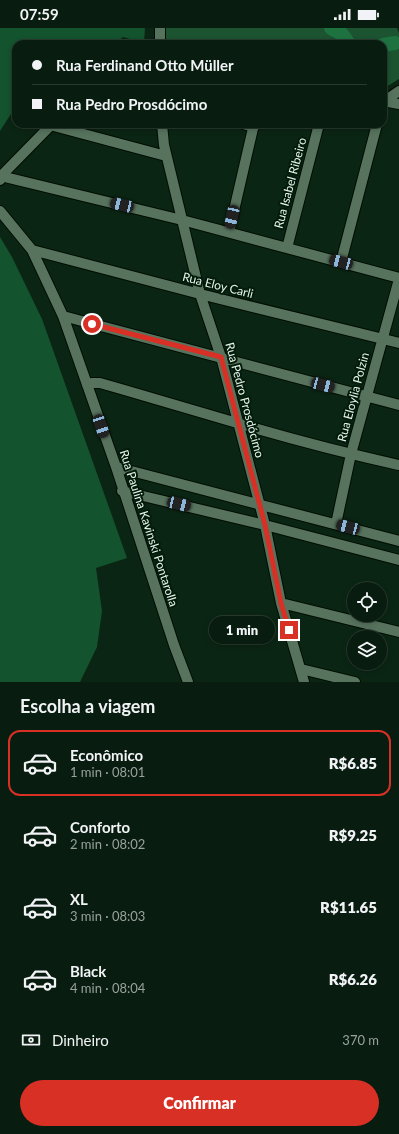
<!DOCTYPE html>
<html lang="pt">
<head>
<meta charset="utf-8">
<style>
	:root { --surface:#081c0f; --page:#16291d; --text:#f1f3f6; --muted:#98a19e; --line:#293a2f; --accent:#d93025 }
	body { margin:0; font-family:Lato,sans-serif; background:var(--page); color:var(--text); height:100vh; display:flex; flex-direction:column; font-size:15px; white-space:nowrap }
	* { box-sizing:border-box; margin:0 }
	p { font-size:13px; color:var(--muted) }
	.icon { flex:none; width:22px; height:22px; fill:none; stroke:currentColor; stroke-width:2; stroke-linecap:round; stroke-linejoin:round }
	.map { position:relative; height:654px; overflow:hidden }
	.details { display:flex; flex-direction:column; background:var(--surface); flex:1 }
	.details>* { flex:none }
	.banner { position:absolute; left:12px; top:12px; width:375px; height:88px; border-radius:12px; box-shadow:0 2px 6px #0003,0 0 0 1px var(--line); display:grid; align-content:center; height:88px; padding:0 20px; background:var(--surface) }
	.fabs { position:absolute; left:347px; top:554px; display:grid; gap:8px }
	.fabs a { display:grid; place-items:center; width:40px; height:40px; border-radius:50%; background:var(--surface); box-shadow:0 2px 6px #0003,0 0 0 1px var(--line); font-size:20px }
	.end { position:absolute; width:18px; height:18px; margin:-9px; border:5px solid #d93025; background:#fff; box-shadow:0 0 0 2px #fff }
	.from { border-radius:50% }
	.bubble { position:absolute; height:28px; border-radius:14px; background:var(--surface); box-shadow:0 2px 6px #0003,0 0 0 1px var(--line); font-size:13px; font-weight:800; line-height:28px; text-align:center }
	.car { position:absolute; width:12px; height:24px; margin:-12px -6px; border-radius:5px; box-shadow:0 0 3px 1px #0007; background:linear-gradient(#222 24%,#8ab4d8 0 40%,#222 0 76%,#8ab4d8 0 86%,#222 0) }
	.banner b { display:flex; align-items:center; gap:14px; height:38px; font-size:15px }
	.banner b+b { border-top:1px solid var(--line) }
	.banner i { width:10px; height:10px; background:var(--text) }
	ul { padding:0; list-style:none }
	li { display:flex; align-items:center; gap:12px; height:66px; margin:0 8px 6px; padding:0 12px; border:2px solid transparent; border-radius:12px }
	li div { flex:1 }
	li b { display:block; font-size:15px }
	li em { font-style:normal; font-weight:800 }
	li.current { border-color:var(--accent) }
	li>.icon { width:36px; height:36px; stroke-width:1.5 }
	h2 { padding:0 20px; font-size:18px; line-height:48px }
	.pay { display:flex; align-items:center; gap:10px; height:44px; padding:0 20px; font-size:15px }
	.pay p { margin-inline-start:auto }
	.cta { display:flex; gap:8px; margin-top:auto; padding:8px 20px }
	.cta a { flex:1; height:46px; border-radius:24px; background:var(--accent); color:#fff; font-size:16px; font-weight:800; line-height:46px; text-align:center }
	.status { display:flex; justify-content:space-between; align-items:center; height:28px; padding:0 20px; background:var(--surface); direction:ltr }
	.status svg { height:11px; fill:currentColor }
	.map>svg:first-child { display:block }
	.green { fill:#1c5330 }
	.forest { fill:#13532d }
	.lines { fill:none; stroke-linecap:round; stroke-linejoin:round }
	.river { stroke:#1e7240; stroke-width:14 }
	.minor-casing { stroke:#000d02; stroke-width:12 }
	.minor { stroke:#57735e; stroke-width:10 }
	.route { stroke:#d93025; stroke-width:5 }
	.labels { text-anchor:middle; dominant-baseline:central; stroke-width:4; stroke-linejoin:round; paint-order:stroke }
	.street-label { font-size:12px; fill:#e6f5e9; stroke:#031b0b }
</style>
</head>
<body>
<div class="status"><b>07:59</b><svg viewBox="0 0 49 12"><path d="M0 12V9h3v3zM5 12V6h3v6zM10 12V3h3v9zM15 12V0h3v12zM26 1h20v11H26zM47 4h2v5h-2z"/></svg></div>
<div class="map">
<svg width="399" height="654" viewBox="0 0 399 654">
	<rect width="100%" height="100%" fill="#0b2514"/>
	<path class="green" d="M 165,0 L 397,0 L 399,5 L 399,51 L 383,61 L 383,16 L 165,16 Z"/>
	<path class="forest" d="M 0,0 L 145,0 L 144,15 L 123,9 L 115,16 L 16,16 L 16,36 L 12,36 L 16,61 L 16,78 L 0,103 Z
		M 0,209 L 12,229 L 42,291 L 127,530 L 96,540 L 102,583 L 97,619 L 80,654 L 0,654 Z"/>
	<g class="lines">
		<path class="river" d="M 331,0 L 342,6 L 349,16
			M 383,17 L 395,15"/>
		<g class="minor-casing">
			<path id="minor" d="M 160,0 L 160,16
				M 383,73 L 399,76
				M 383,74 L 399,63
				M 162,96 L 164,117 L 200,266 L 221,329 L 265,497 L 281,575 L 304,654
				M 243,96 L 254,99
				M 50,97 L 166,128
				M 1,148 L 182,192 L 399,250
				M 0,152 L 1,148 L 52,96
				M 0,183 L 32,222 L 63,288 L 116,439 L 174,617 L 188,654
				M 229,204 L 254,96
				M 287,220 L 319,96
				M 32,222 L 200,266 L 399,315
				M 341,234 L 377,96
				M 63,288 L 399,377
				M 87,357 L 92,355 L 100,355 C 146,368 192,382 237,395 C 291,411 345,425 399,437
				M 116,439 L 399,513
				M 122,463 L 265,497 L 399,532
				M 336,496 L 351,426 L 399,251
				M 281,575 L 399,604
				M 301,641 L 355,654"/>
		</g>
		<use href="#minor" class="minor"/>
	</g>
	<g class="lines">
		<path class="route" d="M 92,296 L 221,329 L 265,497 L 281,575 L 289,602"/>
	</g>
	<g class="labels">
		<g class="street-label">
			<text transform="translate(290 155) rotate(-75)">Rua Isabel Ribeiro</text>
			<text transform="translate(218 257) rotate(14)">Rua Eloy Carli</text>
			<text transform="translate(353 369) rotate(-75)">Rua Eloylia Polzin</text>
			<text transform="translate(245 372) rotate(75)">Rua Pedro Prosdócimo</text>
			<text transform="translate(149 500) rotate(72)">Rua Paulina Kavinski Pontarolla</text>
		</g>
	</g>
</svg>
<div class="fabs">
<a><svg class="icon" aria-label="locate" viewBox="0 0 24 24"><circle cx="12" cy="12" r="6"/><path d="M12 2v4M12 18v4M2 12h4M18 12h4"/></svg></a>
<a><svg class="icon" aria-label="layers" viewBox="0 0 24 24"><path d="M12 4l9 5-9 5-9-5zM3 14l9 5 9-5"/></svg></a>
</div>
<i class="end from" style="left:92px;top:296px"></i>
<i class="end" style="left:289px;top:602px"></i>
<div class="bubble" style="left:209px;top:588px;width:66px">1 min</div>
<i class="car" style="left:122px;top:177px;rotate:283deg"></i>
<i class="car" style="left:232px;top:189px;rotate:193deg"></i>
<i class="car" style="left:341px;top:234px;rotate:285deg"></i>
<i class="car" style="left:323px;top:357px;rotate:105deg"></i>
<i class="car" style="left:101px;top:398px;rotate:161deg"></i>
<i class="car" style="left:179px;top:476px;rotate:103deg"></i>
<i class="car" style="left:348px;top:499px;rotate:285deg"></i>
<div class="banner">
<b><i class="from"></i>Rua Ferdinand Otto Müller</b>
<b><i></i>Rua Pedro Prosdócimo</b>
</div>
</div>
<section class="details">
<h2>Escolha a viagem</h2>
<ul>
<li class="current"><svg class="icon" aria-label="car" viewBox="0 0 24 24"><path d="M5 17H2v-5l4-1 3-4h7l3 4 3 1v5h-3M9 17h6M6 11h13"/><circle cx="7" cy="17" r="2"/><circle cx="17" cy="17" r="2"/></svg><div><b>Econômico</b><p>1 min · 08:01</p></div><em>R$6.85</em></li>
<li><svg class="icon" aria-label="car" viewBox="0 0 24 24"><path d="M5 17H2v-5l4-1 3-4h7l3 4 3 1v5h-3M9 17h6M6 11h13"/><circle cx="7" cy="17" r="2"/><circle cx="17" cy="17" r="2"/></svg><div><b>Conforto</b><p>2 min · 08:02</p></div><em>R$9.25</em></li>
<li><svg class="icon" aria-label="car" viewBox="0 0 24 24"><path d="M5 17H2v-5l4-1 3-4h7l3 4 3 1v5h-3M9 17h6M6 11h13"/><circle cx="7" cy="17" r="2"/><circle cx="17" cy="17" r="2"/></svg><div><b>XL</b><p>3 min · 08:03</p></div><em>R$11.65</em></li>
<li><svg class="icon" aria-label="car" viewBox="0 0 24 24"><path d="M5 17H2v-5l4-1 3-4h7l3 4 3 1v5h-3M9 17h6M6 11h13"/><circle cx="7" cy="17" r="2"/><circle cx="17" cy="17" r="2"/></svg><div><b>Black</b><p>4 min · 08:04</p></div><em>R$6.26</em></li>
</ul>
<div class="pay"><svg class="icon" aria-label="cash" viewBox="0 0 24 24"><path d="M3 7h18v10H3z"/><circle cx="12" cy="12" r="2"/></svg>Dinheiro<p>370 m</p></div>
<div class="cta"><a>Confirmar</a></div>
</section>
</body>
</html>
